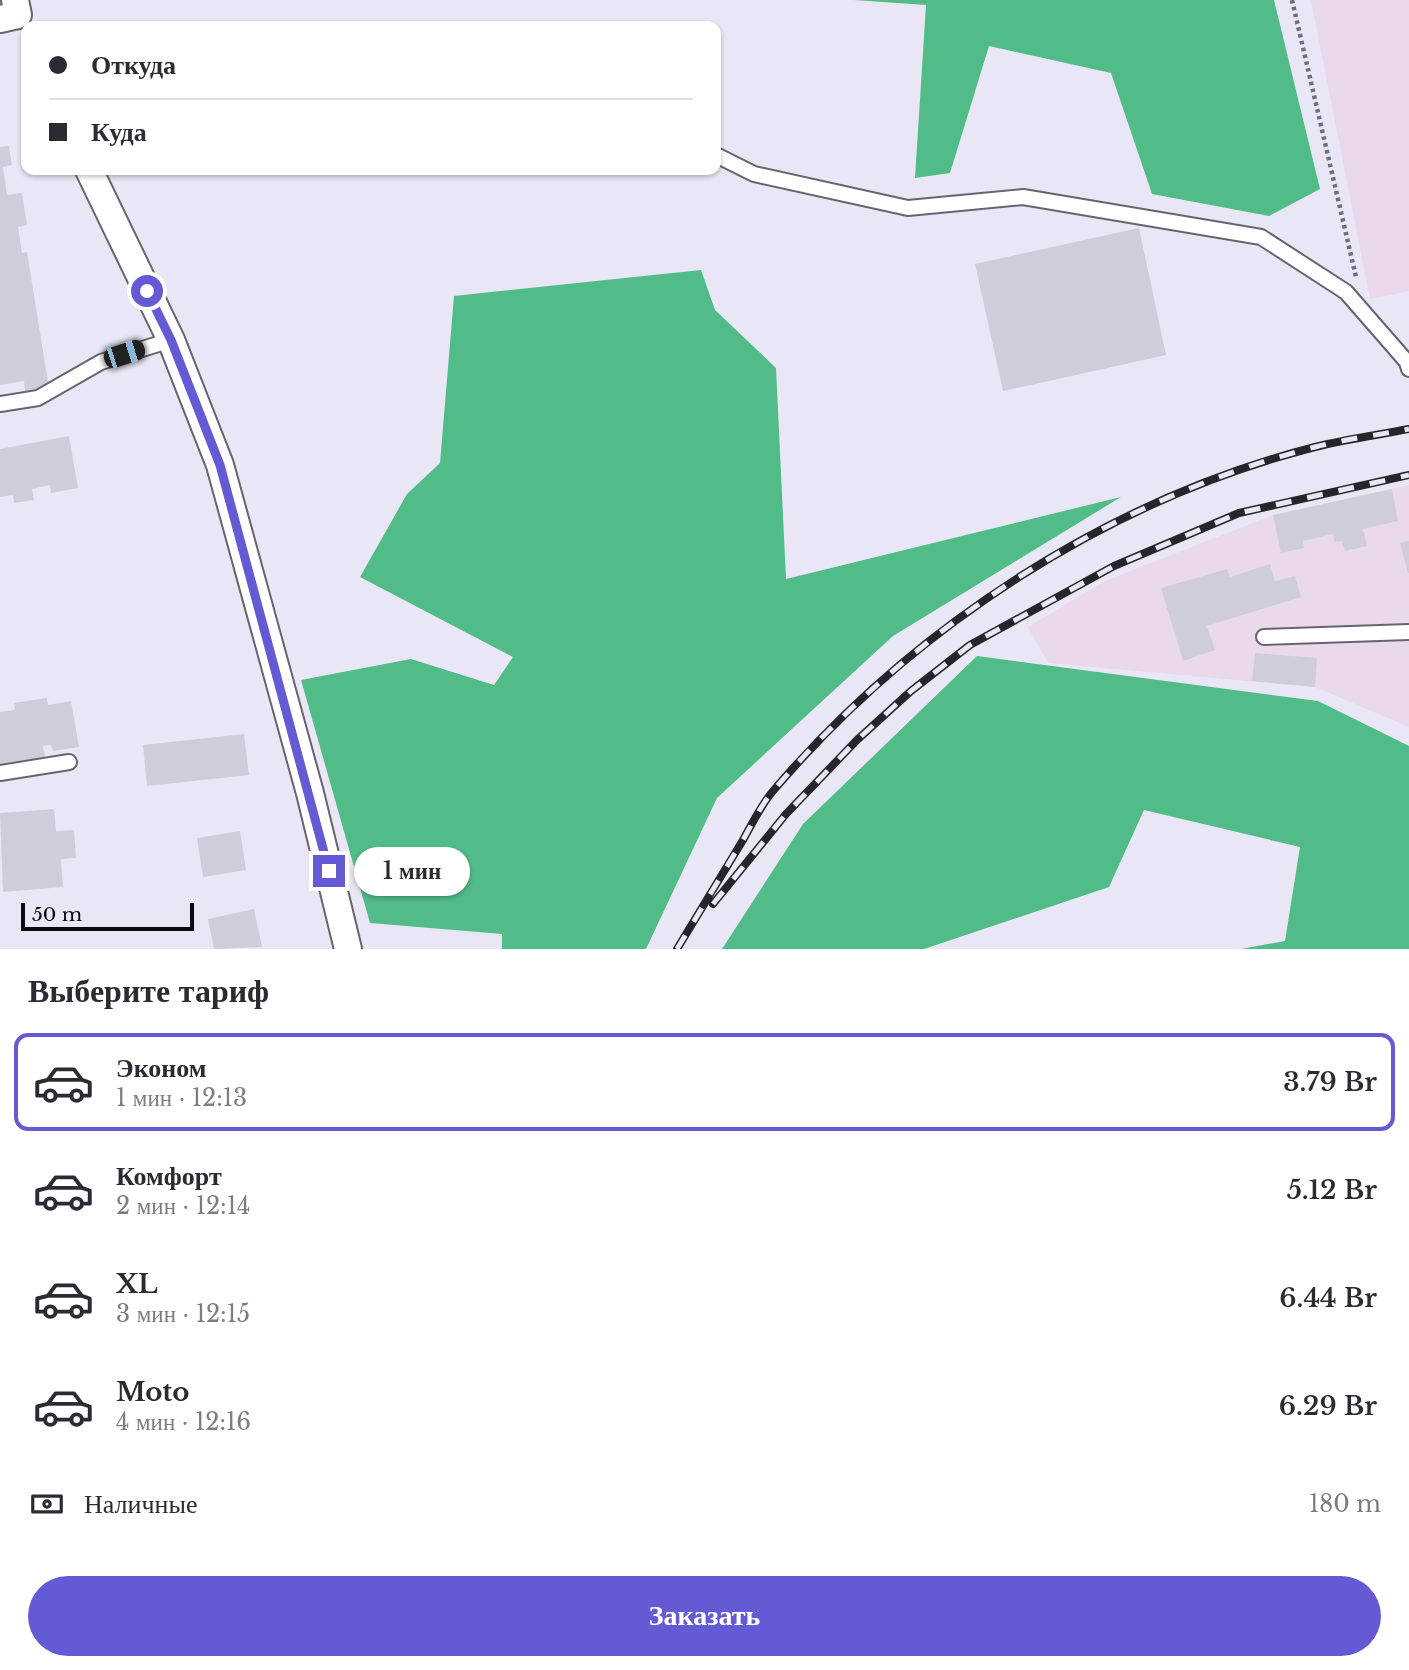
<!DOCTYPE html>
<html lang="ru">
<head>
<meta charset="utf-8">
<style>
	:root { --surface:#fff; --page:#f2f2f3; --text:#2b2b33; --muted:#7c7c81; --line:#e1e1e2; --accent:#645ad3 }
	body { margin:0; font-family:"Libre Baskerville",serif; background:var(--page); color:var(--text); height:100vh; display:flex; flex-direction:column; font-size:26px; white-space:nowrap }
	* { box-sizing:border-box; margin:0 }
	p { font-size:23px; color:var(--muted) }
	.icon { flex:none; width:38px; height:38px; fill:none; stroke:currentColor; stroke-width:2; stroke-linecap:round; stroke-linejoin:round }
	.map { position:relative; height:949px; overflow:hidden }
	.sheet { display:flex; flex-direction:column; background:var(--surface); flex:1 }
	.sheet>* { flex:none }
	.hud { position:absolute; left:21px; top:21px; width:700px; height:154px; border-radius:14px; box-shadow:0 2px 5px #0004; display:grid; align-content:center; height:154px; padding:0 28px; background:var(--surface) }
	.scale { position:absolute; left:21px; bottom:18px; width:173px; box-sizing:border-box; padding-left:7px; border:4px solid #0b0b0f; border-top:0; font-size:19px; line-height:24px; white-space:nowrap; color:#0b0b0f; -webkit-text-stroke:5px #e9e7f5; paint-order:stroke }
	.end { position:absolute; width:32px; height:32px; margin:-16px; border:9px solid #645ad3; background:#fff; box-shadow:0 0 0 4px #fff }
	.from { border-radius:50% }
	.bubble { position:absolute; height:49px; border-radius:24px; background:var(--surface); box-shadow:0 2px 5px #0004; font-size:23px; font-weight:600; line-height:49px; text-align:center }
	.car { position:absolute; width:21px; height:42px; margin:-21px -10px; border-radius:9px; box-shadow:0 0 5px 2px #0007; background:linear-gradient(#222 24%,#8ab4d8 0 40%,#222 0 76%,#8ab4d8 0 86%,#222 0) }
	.hud b { display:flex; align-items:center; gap:24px; height:66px; font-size:26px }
	.hud b+b { border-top:2px solid var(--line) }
	.hud i { width:18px; height:18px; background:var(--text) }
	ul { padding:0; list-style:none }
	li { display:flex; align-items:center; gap:21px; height:98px; margin:0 14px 10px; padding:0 14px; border:4px solid transparent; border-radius:14px }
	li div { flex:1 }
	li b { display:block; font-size:26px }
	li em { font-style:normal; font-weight:600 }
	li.on { border-color:var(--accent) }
	li>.icon { width:63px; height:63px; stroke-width:1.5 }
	h2 { padding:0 28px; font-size:32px; line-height:84px }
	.pay { display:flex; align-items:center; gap:18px; height:77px; padding:0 28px; font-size:26px }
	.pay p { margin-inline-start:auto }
	.cta { display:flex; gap:14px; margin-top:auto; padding:14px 28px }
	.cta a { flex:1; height:80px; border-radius:42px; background:var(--accent); color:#fff; font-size:28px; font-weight:600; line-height:80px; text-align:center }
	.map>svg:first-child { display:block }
	.industrial { fill:#e9d9eb }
	.forest { fill:#52bc88 }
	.building { fill:#d0cddb }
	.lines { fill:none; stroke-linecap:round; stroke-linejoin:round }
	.service-casing { stroke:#676470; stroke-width:18 }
	.minor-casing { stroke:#676470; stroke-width:30 }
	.path { stroke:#706f78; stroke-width:4.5; stroke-dasharray:3.5 3.5; stroke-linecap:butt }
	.service { stroke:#fff; stroke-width:14 }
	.minor { stroke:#fff; stroke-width:26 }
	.rail-casing { stroke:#25252a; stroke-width:8 }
	.rail { stroke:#e9e7f5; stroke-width:5; stroke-dasharray:16; stroke-linecap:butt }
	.route { stroke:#645ad3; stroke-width:9 }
</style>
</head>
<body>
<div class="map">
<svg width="1409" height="949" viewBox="0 0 1409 949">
	<rect width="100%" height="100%" fill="#e9e7f5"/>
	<path class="industrial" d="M 1311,0 L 1409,0 L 1409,291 L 1370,299 Z
		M 1409,485 L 1409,727 L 1315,687 L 1048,663 L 1028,627 L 1105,581 L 1273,515 Z"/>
	<path class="forest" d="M 854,0 L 1274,0 L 1320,189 L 1269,216 L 1152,194 L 1111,73 L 989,46 L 950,173 L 915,178 L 926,5 Z
		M 701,270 L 715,310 L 776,368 L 786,579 L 1121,497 L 893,636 L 717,798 L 646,949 L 502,949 L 502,934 L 370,923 L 301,680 L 411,659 L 494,685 L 513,657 L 360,577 L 407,494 L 440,463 L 454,296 Z
		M 977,656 L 1318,701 L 1409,746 L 1409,949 L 1241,949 L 1285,941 L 1300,847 L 1144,810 L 1109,887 L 924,949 L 722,949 L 803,824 Z"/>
	<path class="building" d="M 9,146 L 12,165 L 3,167 L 7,195 L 22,193 L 27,225 L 18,227 L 22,253 L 27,252 L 49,388 L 25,391 L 24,381 L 0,385 L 0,147 Z
		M 1139,228 L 1166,355 L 1003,391 L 975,264 Z
		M 69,436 L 78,488 L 51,493 L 50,485 L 32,489 L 34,500 L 14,503 L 13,495 L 0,497 L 0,449 Z
		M 1392,489 L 1398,521 L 1363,529 L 1367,546 L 1345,551 L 1342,541 L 1335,542 L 1333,534 L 1303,541 L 1304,548 L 1281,553 L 1273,515 Z
		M 1409,541 L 1409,573 L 1408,573 L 1400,543 Z
		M 1270,564 L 1275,581 L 1295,576 L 1301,597 L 1207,626 L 1215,650 L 1183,661 L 1161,588 L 1227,569 L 1230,577 Z
		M 1255,653 L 1317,658 L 1315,687 L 1252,681 Z
		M 47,698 L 48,705 L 71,701 L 79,747 L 53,751 L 51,745 L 43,746 L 45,757 L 0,765 L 0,712 L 15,710 L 14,703 Z
		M 244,734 L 249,775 L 147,786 L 143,745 Z
		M 54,809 L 56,831 L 74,830 L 76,858 L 61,859 L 63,887 L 3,892 L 0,813 Z
		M 240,831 L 246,870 L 203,877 L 197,838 Z
		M 254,909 L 262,947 L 214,949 L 208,919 Z"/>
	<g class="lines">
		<g class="service-casing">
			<path id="service" d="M 716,155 L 754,174 L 908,208 L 1023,197 L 1261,237 L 1346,292 L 1407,362 L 1409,369
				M 0,404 L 38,398 L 101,362 L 171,340
				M 1264,637 L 1409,632
				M 0,773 L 69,762"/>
		</g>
		<g class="minor-casing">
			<path id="minor" d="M 0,19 L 18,15 L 15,0
				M 89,170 L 171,340 L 220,465 L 310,793 L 348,949"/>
		</g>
		<path class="path" d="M 1292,0 L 1356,277"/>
		<use href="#service" class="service"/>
		<use href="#minor" class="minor"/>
		<g class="rail-casing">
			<path id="rail" d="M 713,904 L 786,814 L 857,740 L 911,691 L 970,645 L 1114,566 L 1239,513 L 1409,475
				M 677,949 C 699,913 721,876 743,840 C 752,824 761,805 773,791 C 912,628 1107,500 1315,447 C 1346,439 1378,435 1409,429"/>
		</g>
		<use href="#rail" class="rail"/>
	</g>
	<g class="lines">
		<path class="route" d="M 147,291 L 171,340 L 220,465 L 329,871"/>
	</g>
</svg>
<div class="scale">50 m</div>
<i class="end from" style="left:147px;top:291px"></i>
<i class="end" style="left:329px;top:871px"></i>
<div class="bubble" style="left:354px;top:847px;width:116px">1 мин</div>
<i class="car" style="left:124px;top:354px;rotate:72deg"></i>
<div class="hud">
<b><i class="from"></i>Откуда</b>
<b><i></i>Куда</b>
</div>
</div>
<section class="sheet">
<h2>Выберите тариф</h2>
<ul>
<li class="on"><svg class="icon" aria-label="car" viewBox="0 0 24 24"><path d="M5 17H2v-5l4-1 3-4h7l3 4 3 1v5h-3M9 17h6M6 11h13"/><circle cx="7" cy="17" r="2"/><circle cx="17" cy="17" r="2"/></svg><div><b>Эконом</b><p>1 мин · 12:13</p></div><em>3.79 Br</em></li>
<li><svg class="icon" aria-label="car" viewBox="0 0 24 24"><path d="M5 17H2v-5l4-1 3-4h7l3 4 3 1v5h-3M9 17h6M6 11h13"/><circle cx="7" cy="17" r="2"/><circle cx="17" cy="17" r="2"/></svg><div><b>Комфорт</b><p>2 мин · 12:14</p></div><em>5.12 Br</em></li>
<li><svg class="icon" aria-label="car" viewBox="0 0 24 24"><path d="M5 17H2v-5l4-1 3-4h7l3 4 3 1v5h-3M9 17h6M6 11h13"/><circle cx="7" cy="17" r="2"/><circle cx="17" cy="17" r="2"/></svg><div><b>XL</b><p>3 мин · 12:15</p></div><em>6.44 Br</em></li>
<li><svg class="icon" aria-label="car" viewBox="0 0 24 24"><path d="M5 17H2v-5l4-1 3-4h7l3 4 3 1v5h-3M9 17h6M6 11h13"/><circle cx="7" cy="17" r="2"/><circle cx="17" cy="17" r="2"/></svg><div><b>Moto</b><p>4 мин · 12:16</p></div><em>6.29 Br</em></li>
</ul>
<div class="pay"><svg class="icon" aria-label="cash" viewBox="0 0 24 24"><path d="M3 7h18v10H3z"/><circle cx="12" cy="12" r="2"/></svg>Наличные<p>180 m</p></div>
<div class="cta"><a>Заказать</a></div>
</section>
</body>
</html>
